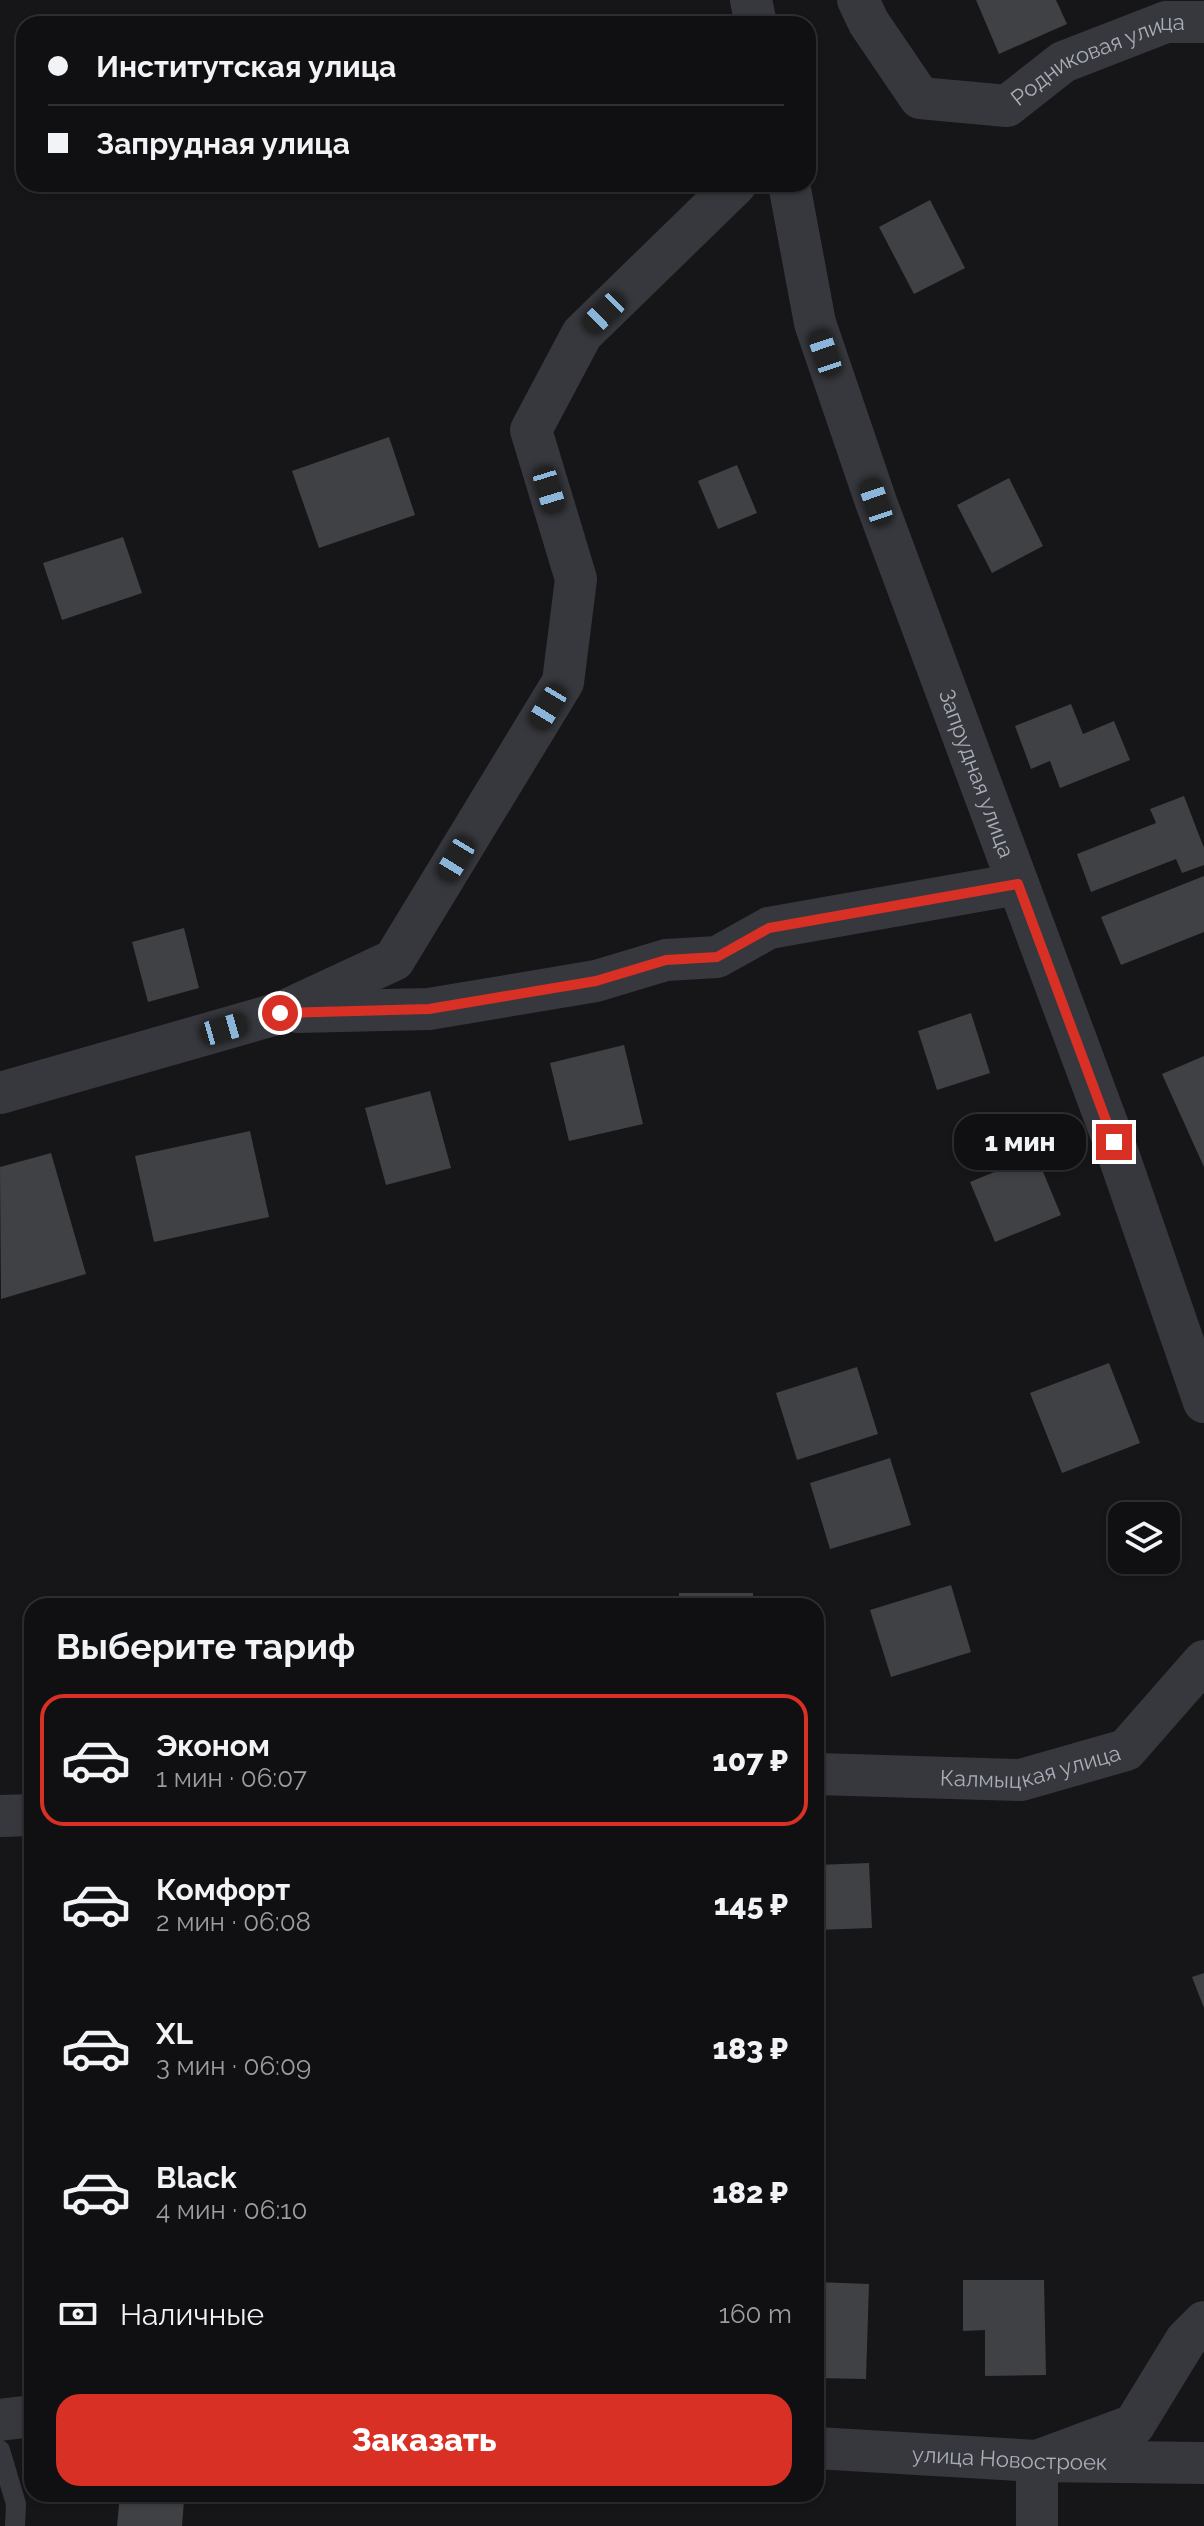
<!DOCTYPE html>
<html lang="ru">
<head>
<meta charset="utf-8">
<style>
	:root { --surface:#101012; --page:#19191b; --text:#f1f3f6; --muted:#9c9d9f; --line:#303032; --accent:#d93025 }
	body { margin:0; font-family:Raleway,sans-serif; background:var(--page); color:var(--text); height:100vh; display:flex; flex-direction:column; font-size:30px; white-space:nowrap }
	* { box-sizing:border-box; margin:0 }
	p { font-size:26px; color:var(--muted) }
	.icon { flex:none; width:44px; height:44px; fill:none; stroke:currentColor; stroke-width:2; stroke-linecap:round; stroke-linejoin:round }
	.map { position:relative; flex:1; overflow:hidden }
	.sheet { position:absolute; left:24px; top:1598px; width:800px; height:904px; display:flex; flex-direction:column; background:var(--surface); border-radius:24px; box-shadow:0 2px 6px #0004,0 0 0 2px var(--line) }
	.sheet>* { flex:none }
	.banner { position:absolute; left:16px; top:16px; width:800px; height:176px; border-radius:24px; box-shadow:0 2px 6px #0004,0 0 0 2px var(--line); display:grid; align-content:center; height:176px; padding:0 32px; background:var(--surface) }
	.tools { position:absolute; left:1108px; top:1502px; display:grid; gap:16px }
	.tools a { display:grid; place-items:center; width:72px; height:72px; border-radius:16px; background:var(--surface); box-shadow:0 2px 6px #0004,0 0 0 2px var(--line); font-size:40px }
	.end { position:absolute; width:36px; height:36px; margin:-18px; border:10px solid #d93025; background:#fff; box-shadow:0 0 0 4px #fff }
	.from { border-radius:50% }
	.bubble { position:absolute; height:56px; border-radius:24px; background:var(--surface); box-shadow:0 2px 6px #0004,0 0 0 2px var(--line); font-size:26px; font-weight:800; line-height:56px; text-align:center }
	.car { position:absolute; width:24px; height:48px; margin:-24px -12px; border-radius:10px; box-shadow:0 0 6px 2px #0007; background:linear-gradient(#222 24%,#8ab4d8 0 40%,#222 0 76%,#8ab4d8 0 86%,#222 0) }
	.banner b { display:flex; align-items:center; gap:28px; height:76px; font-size:30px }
	.banner b+b { border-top:2px solid var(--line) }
	.banner i { width:20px; height:20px; background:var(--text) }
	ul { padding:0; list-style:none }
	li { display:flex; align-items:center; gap:24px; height:132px; margin:0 16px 12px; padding:0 16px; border:4px solid transparent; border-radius:24px }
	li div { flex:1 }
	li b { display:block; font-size:30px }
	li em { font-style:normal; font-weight:800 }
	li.active { border-color:var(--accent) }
	li>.icon { width:72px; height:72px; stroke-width:1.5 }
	h2 { padding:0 32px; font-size:36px; line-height:96px }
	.pay { display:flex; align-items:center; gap:20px; height:88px; padding:0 32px; font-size:30px }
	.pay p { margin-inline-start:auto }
	.button { display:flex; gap:16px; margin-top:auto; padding:16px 32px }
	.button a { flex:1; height:92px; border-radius:24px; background:var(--accent); color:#fff; font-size:32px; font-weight:800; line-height:92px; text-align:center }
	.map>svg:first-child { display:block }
	.building { fill:#404145 }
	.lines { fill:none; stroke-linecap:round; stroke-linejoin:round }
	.service { stroke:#37383d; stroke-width:20 }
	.minor { stroke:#37383d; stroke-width:42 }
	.route { stroke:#d93025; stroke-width:10 }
	.labels { text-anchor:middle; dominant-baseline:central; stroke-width:6; stroke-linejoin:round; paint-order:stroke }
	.street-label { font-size:22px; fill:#a8adb8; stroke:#111113 }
</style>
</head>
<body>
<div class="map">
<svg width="1204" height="2526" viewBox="0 0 1204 2526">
	<rect width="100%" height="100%" fill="#161618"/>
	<path class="building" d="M 976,0 L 1056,0 L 1067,24 L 999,54 Z
		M 930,200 L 965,268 L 914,294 L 879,227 Z
		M 389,437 L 415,515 L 319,548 L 292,471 Z
		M 737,465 L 757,513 L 718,529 L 698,481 Z
		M 1009,478 L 1043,546 L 992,573 L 957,505 Z
		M 123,537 L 142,593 L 62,620 L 43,563 Z
		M 1071,704 L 1083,734 L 1114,721 L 1130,760 L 1060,788 L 1050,761 L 1031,769 L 1015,726 Z
		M 1184,796 L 1204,848 L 1204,865 L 1182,873 L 1176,859 L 1091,892 L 1077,854 L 1156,823 L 1150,809 Z
		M 1204,876 L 1204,932 L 1121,965 L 1101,917 Z
		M 184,928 L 199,988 L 148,1002 L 132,942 Z
		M 971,1013 L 990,1073 L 937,1090 L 918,1031 Z
		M 624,1045 L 643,1124 L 569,1141 L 550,1063 Z
		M 1204,1056 L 1204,1167 L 1162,1074 Z
		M 430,1091 L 451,1168 L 386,1185 L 365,1108 Z
		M 250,1131 L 269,1217 L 154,1242 L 135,1156 Z
		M 51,1153 L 86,1274 L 1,1299 L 0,1167 Z
		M 1036,1155 L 1061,1215 L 995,1242 L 970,1182 Z
		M 1109,1363 L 1140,1443 L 1062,1473 L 1030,1393 Z
		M 857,1367 L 878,1434 L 797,1460 L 776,1393 Z
		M 890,1458 L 911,1525 L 830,1549 L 810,1483 Z
		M 951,1585 L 971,1652 L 891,1677 L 870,1610 Z
		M 679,1593 L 753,1593 L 753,1606 L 679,1606 Z
		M 869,1863 L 872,1928 L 816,1930 L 816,1865 Z
		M 1204,1973 L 1204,2008 L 1192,1977 Z
		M 963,2280 L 1044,2280 L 1046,2375 L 985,2376 L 985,2330 L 963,2331 Z
		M 816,2282 L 869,2284 L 866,2379 L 816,2378 Z
		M 120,2494 L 184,2500 L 182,2526 L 117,2526 Z"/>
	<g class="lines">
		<path class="service" d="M 0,2450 L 16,2504 L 15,2526"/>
		<g class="minor">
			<path d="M 751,0 L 756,24"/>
			<path id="s1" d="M 858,0 L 869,23 L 920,98 L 1007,106 L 1063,62 L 1166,22 L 1204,22"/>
			<path id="s2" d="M 789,184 L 815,323 L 876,502 L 1114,1142 L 1204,1402"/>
			<path d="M 297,1012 L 429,1009 L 596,981 L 666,960 L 717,957 L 769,928 L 1018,884"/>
			<path d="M 0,1093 L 280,1013 L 394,960 L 563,682 L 576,579 L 531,430 L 582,334 L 736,184"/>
			<path id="s3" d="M 816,1774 L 1021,1780 L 1126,1750 L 1204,1661"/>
			<path d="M 0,1816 L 32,1815"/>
			<path d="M 0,2420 L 32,2416"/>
			<path id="s4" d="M 816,2448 L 1037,2461 L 1204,2463"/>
			<path d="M 1037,2526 L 1037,2461 L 1134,2425 L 1186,2340 L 1204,2322"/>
		</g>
	</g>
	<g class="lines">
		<path class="route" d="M 280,1013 L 429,1009 L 596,981 L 666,960 L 717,957 L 769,928 L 1018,884 L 1114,1142"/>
	</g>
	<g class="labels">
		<g class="street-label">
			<text stroke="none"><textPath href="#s1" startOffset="308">Родниковая улица</textPath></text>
			<text stroke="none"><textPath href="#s2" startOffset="620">Запрудная улица</textPath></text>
			<text stroke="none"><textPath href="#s3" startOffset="216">Калмыцкая улица</textPath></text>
			<text stroke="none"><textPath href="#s4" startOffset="194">улица Новостроек</textPath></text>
		</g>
	</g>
</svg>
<div class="tools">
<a><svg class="icon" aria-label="layers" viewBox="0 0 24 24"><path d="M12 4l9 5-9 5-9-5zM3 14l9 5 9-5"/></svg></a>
</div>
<i class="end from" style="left:280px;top:1013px"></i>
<i class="end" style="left:1114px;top:1142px"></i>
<div class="bubble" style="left:954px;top:1114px;width:132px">1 мин</div>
<i class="car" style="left:604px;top:313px;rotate:226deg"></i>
<i class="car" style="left:825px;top:353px;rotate:341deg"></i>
<i class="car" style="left:549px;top:490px;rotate:163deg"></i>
<i class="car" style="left:876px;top:502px;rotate:341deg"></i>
<i class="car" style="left:548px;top:707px;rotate:211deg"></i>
<i class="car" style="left:456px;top:859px;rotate:211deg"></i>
<i class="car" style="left:224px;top:1029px;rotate:74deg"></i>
<div class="banner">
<b><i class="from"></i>Институтская улица</b>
<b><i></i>Запрудная улица</b>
</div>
<section class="sheet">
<h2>Выберите тариф</h2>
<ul>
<li class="active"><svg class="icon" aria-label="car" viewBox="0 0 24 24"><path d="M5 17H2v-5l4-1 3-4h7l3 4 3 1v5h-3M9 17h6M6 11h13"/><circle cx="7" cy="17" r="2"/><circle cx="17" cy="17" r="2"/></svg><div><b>Эконом</b><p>1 мин · 06:07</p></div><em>107 ₽</em></li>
<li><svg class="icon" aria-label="car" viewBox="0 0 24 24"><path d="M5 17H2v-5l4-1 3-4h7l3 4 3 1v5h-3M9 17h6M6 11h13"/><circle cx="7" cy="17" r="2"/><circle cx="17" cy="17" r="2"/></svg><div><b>Комфорт</b><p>2 мин · 06:08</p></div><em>145 ₽</em></li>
<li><svg class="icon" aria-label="car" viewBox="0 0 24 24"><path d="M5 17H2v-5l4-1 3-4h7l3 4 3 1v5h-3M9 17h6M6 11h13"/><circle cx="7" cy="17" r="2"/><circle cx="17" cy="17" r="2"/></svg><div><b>XL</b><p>3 мин · 06:09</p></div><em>183 ₽</em></li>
<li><svg class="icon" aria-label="car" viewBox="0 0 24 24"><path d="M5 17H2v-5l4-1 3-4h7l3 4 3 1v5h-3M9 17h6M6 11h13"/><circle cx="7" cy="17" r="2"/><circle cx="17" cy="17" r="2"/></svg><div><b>Black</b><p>4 мин · 06:10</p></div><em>182 ₽</em></li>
</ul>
<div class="pay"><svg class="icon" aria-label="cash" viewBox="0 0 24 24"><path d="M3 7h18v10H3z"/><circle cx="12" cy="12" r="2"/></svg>Наличные<p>160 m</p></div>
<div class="button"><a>Заказать</a></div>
</section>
</div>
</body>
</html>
